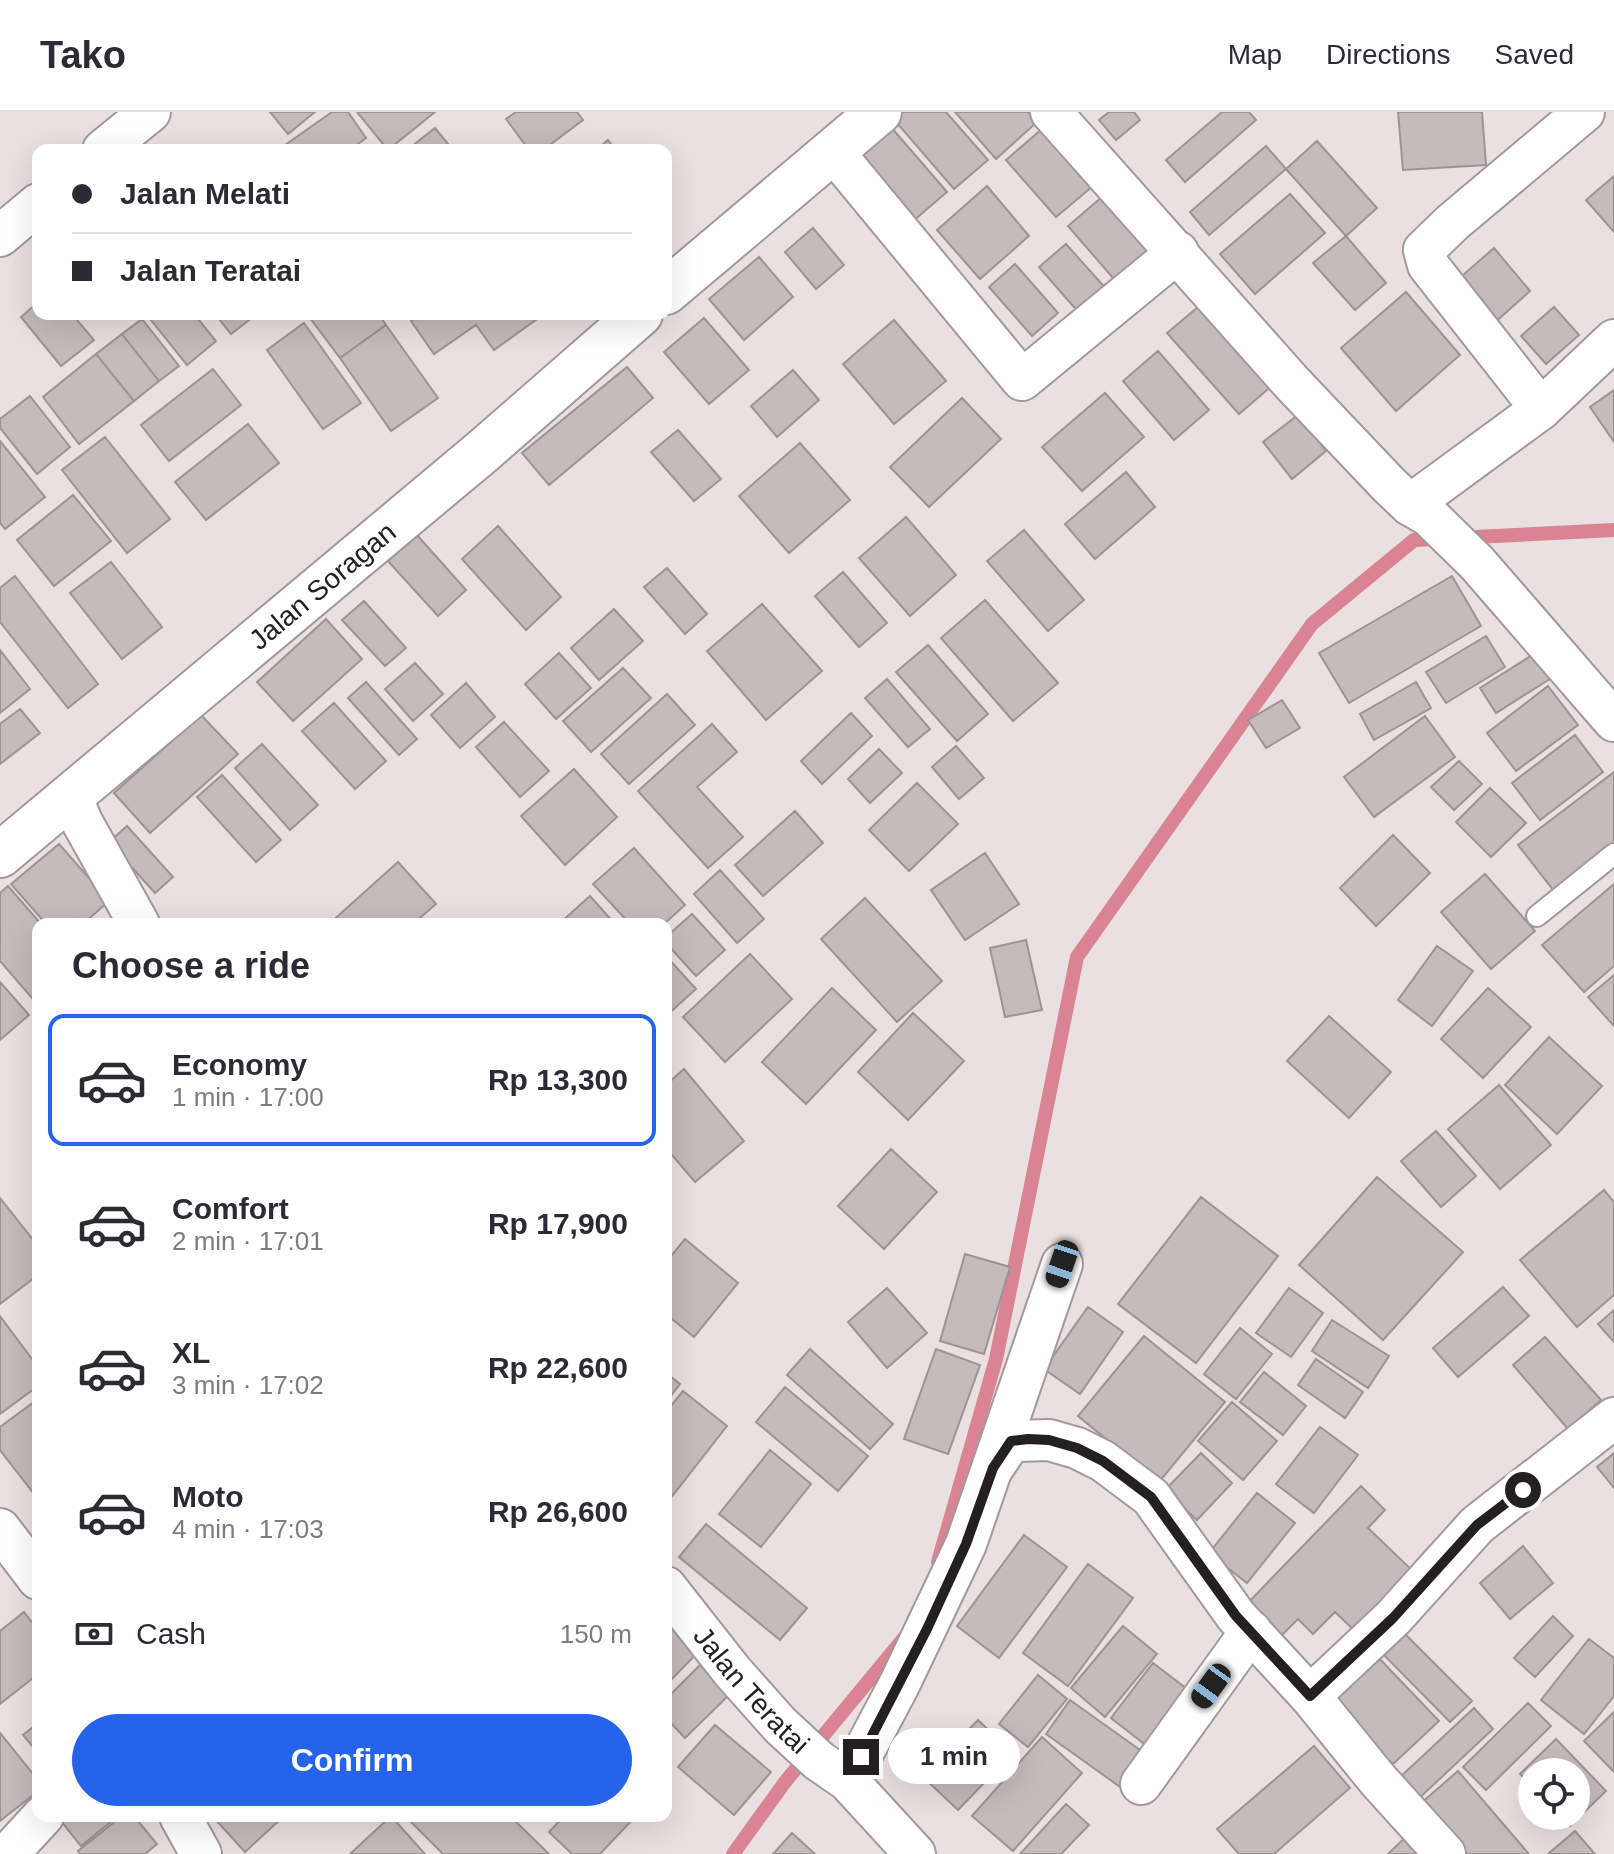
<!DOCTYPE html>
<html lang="en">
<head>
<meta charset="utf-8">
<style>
	:root { --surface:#fff; --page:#f2f2f3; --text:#2b2b33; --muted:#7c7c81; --line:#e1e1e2; --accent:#2563eb }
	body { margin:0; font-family:Helvetica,sans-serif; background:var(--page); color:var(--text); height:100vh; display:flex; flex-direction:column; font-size:30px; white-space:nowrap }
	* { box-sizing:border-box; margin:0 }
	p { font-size:26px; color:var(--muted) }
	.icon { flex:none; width:44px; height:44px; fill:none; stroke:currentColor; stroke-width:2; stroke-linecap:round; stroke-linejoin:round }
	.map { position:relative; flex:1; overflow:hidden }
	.panel { position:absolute; left:32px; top:806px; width:640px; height:904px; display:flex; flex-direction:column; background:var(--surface); border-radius:16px; box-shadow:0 8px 32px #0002 }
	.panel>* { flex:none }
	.top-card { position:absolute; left:32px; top:32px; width:640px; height:176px; border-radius:16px; box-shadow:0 8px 32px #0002; display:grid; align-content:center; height:176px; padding:0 40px; background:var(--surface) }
	.controls { position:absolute; left:1518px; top:1646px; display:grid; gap:16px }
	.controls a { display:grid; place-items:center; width:72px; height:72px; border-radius:50%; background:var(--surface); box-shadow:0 8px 32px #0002; font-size:40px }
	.end { position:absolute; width:36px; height:36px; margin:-18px; border:10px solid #242021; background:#fff; box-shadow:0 0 0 4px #fff }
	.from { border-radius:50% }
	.bubble { position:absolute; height:56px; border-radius:28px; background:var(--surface); box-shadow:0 8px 32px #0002; font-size:26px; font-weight:700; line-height:56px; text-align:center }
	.car { position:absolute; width:24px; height:48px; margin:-24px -12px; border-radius:10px; box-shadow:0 0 6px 2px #0007; background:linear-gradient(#222 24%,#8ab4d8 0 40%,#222 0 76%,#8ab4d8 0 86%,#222 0) }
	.top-card b { display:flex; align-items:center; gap:28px; height:76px; font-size:30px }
	.top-card b+b { border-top:2px solid var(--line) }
	.top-card i { width:20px; height:20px; background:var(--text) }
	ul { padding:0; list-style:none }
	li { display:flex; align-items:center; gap:24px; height:132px; margin:0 16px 12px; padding:0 24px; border:4px solid transparent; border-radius:16px }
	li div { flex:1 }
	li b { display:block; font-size:30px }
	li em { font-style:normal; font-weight:700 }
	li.current { border-color:var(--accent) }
	li>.icon { width:72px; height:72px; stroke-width:1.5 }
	h2 { padding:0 40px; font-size:36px; line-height:96px }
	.pay { display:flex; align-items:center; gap:20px; height:88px; padding:0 40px; font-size:30px }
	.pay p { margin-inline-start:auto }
	.action { display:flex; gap:16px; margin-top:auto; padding:16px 40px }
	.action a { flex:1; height:92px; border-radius:48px; background:var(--accent); color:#fff; font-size:32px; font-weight:700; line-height:92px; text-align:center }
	header { display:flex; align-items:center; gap:48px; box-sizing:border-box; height:112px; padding:0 40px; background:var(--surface); border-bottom:2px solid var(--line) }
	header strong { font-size:38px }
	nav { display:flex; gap:44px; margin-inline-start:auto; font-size:28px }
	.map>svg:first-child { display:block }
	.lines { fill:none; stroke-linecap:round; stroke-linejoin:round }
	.stream { stroke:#d98393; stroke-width:14 }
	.building { fill:#c5babc; stroke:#9d9394; stroke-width:2 }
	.service-casing { stroke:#a2999a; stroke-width:24 }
	.minor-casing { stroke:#a2999a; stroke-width:44 }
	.tertiary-casing { stroke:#a2999a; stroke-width:48 }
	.service { stroke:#fff; stroke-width:20 }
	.minor { stroke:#fff; stroke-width:40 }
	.tertiary { stroke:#fff; stroke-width:44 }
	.route { stroke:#242021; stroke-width:10 }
	.labels { text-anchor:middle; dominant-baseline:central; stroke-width:7; stroke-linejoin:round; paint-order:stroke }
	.street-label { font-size:28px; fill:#242021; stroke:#fff }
</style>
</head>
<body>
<header>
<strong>Tako</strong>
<nav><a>Map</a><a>Directions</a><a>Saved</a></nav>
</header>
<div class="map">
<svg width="1614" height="1742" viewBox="0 0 1614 1742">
	<rect width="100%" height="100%" fill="#eadfe1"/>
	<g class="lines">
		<path class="stream" d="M 938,1450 L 996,1247 L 1077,845 L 1312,512 L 1414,428 L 1614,418
			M 733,1742 L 785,1670 L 904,1526"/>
	</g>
	<path class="building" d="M 270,0 L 315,0 L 288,22 Z
		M 332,0 L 348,0 L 366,26 L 350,38 L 278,38 Z
		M 357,0 L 435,0 L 388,38 Z
		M 516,0 L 577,0 L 583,8 L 543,38 L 529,38 L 506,7 Z
		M 894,0 L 946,0 L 988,48 L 954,77 L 890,3 Z
		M 955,0 L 1028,0 L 1037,10 L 996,47 Z
		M 1109,0 L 1134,0 L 1140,8 L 1116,28 L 1099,8 Z
		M 1222,0 L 1249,0 L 1256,8 L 1185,70 L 1166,48 Z
		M 1398,0 L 1482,0 L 1486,53 L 1403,58 Z
		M 884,7 L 947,80 L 913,109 L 849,35 Z
		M 1049,11 L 1099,69 L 1056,105 L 1006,48 Z
		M 435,16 L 453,38 L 407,38 Z
		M 608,28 L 616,38 L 596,38 Z
		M 1317,29 L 1377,96 L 1346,124 L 1286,57 Z
		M 1266,34 L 1286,57 L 1209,123 L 1190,100 Z
		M 1614,64 L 1614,120 L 1586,88 Z
		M 987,74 L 1029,124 L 980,167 L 937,118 Z
		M 1109,79 L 1161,138 L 1120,174 L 1068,114 Z
		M 1290,82 L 1325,121 L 1255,182 L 1220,142 Z
		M 813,116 L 844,153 L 816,177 L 785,140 Z
		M 1346,124 L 1386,171 L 1355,198 L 1313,151 Z
		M 1066,132 L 1108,179 L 1080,202 L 1039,155 Z
		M 1494,136 L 1530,179 L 1492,213 L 1455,170 Z
		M 759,145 L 793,185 L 744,228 L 709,187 Z
		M 1015,152 L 1058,201 L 1032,224 L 989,175 Z
		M 1406,180 L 1460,243 L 1396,299 L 1341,236 Z
		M 38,190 L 38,202 L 72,202 L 94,228 L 61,254 L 21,205 Z
		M 1204,190 L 1275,271 L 1239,302 L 1167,221 Z
		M 1554,195 L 1579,223 L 1546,252 L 1521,224 Z
		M 194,202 L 216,229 L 187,253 L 147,203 Z
		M 215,202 L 257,202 L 231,222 Z
		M 307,202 L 379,202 L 386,213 L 340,246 Z
		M 421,202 L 533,202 L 537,207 L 494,238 L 476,213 L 434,242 L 411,209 Z
		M 704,206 L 749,258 L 709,292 L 664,240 Z
		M 142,207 L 179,254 L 159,269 L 122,222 Z
		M 894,208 L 946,269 L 894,312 L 843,252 Z
		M 304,211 L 361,291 L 323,317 L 267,238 Z
		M 386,213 L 438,286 L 391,319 L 340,246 Z
		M 122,222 L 159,269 L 134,289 L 96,242 Z
		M 1158,239 L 1209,298 L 1174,328 L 1123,269 Z
		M 96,242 L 134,289 L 79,332 L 43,285 Z
		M 627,255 L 653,286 L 549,373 L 522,341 Z
		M 213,257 L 241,293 L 169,349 L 141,313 Z
		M 793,258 L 819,288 L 777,325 L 751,294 Z
		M 1614,278 L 1614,330 L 1590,295 Z
		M 1105,281 L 1144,325 L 1082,379 L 1042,335 Z
		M 30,284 L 70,335 L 37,362 L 0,316 L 0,307 Z
		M 962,286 L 1001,327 L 929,395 L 890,355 Z
		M 1298,303 L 1326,339 L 1292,367 L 1263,330 Z
		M 248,312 L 279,351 L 206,408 L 175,370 Z
		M 678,318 L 721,367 L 694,389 L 651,340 Z
		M 105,325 L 170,407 L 127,441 L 62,358 Z
		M 0,329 L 45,385 L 5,417 L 0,411 Z
		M 800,331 L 850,388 L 789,441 L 739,384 Z
		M 1126,360 L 1155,395 L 1095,447 L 1065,412 Z
		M 73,383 L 111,429 L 54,474 L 17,428 Z
		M 906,405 L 956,463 L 910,504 L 859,446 Z
		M 498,414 L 561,485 L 526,518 L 462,447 Z
		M 1024,418 L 1084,488 L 1048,519 L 987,449 Z
		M 417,423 L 466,478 L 438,504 L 388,449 Z
		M 111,450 L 162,515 L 122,547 L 70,481 Z
		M 667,456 L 707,502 L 685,522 L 644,475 Z
		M 843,460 L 887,511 L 859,535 L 815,484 Z
		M 15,464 L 98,572 L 68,596 L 0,510 L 0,476 Z
		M 1452,464 L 1481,514 L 1349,591 L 1319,541 Z
		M 985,488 L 1058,571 L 1013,609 L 941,526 Z
		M 364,489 L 406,536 L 385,554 L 342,508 Z
		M 762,492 L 822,559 L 766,608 L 707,539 Z
		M 614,497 L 643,529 L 599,568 L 571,536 Z
		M 326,507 L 362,547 L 293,609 L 257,570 Z
		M 1486,524 L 1505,555 L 1446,591 L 1426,560 Z
		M 928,533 L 988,602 L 957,629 L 896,560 Z
		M 0,538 L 30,577 L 0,601 Z
		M 1537,540 L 1553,565 L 1496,601 L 1480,576 Z
		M 559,541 L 591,576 L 556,607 L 525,572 Z
		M 415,551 L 443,582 L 413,609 L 385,577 Z
		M 623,556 L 651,586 L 591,640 L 563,609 Z
		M 887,567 L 930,617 L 908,635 L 865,586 Z
		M 366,570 L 417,627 L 399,643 L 348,586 Z
		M 1416,570 L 1431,596 L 1374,628 L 1360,602 Z
		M 466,571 L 495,605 L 460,636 L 431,603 Z
		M 1548,574 L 1578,613 L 1516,659 L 1487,621 Z
		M 667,582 L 695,613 L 629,672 L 601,642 Z
		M 1282,588 L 1300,616 L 1266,636 L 1248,608 Z
		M 334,591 L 386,649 L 355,677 L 302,619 Z
		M 20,597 L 40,621 L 0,652 L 0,612 Z
		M 851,601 L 872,624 L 822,672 L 801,649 Z
		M 201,603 L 238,642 L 150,721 L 114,681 Z
		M 1425,604 L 1455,645 L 1374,705 L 1344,665 Z
		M 504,610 L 549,659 L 520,685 L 476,635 Z
		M 712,612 L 737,640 L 697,675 L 743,725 L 708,756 L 638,679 Z
		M 1575,623 L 1603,660 L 1540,708 L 1512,671 Z
		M 262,632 L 318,693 L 290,718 L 235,656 Z
		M 956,634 L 984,666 L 959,687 L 932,655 Z
		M 879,637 L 902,661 L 870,691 L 848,667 Z
		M 1459,649 L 1482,672 L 1454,698 L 1431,675 Z
		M 574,657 L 617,705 L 565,753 L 521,704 Z
		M 1614,660 L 1614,733 L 1554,779 L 1518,733 Z
		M 222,663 L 281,728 L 256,750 L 197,685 Z
		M 917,671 L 958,712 L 909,759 L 869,718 Z
		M 1490,676 L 1526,711 L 1491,745 L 1456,710 Z
		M 795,699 L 823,731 L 763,784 L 735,753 Z
		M 127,714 L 173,765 L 155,781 L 109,730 Z
		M 1393,723 L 1430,761 L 1376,814 L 1340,776 Z
		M 59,732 L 109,789 L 83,812 L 46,812 L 11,772 Z
		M 634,736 L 685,793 L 664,812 L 630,812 L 593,772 Z
		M 985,741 L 1019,792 L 965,828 L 931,778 Z
		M 398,750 L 436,792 L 413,812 L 329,812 Z
		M 720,758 L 764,807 L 737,831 L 694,782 Z
		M 1485,762 L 1535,819 L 1491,857 L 1441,800 Z
		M 1614,772 L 1614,854 L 1584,880 L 1542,833 Z
		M 8,774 L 41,812 L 38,812 L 38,893 L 0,849 L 0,781 Z
		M 590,784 L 615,812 L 561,812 L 560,811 Z
		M 865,786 L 942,869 L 897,910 L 821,827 Z
		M 692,802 L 725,838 L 696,864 L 666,831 L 666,825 Z
		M 1026,828 L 1042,898 L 1005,905 L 990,836 Z
		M 1437,834 L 1473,859 L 1432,914 L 1398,888 Z
		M 750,842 L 792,887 L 725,950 L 683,905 Z
		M 666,844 L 696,877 L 666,904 Z
		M 1614,863 L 1614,914 L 1588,885 Z
		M 0,870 L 29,903 L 0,928 Z
		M 832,876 L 876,918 L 806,992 L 762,950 Z
		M 1488,876 L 1531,915 L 1483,966 L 1441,927 Z
		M 913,901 L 964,949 L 908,1008 L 858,960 Z
		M 1329,904 L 1391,960 L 1349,1006 L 1287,949 Z
		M 1549,925 L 1602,974 L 1557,1022 L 1505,973 Z
		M 684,957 L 744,1029 L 695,1070 L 666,1036 L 666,973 Z
		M 1499,973 L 1551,1033 L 1500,1077 L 1448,1017 Z
		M 1436,1019 L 1476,1064 L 1441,1095 L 1401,1049 Z
		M 891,1037 L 937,1080 L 884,1137 L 838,1094 Z
		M 1377,1065 L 1463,1140 L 1383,1228 L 1299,1153 Z
		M 1604,1078 L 1614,1090 L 1614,1183 L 1577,1215 L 1520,1148 Z
		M 1201,1085 L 1278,1144 L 1196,1251 L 1118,1192 Z
		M 0,1086 L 38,1134 L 38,1163 L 0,1192 Z
		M 685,1127 L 738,1171 L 694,1225 L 666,1202 L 666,1150 Z
		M 965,1142 L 1010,1155 L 984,1242 L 940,1229 Z
		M 1503,1175 L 1529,1204 L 1458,1265 L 1433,1236 Z
		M 887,1176 L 927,1221 L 887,1256 L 848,1210 Z
		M 1289,1176 L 1323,1201 L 1291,1245 L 1256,1221 Z
		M 1088,1195 L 1123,1220 L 1080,1282 L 1044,1257 Z
		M 1614,1198 L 1614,1230 L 1598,1212 Z
		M 0,1204 L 38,1255 L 38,1274 L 0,1302 Z
		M 1332,1208 L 1389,1244 L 1368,1276 L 1312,1239 Z
		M 1240,1216 L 1272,1242 L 1236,1287 L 1204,1262 Z
		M 1144,1224 L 1225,1290 L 1159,1370 L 1078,1304 Z
		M 1545,1225 L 1601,1288 L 1568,1317 L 1513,1253 Z
		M 810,1237 L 893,1312 L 870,1337 L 787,1263 Z
		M 936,1237 L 980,1253 L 948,1342 L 904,1327 Z
		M 1316,1247 L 1363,1280 L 1345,1306 L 1298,1273 Z
		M 1264,1260 L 1306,1294 L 1283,1323 L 1240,1290 Z
		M 666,1261 L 680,1272 L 666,1290 Z
		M 785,1275 L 868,1344 L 838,1379 L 756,1310 Z
		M 683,1279 L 727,1314 L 666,1392 L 666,1300 Z
		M 38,1287 L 38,1387 L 0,1338 L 0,1315 Z
		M 1232,1290 L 1277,1329 L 1243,1368 L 1198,1329 Z
		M 1320,1315 L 1358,1343 L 1314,1401 L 1276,1372 Z
		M 770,1338 L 811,1372 L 761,1435 L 719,1402 Z
		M 1201,1341 L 1232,1371 L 1197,1408 L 1165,1378 Z
		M 1614,1341 L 1614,1376 L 1597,1355 Z
		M 1361,1374 L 1385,1398 L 1368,1416 L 1417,1463 L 1359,1523 L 1335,1500 L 1313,1522 L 1298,1507 L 1274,1531 L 1241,1498 Z
		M 1257,1381 L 1295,1411 L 1247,1471 L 1209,1441 Z
		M 706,1412 L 807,1496 L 780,1528 L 679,1445 Z
		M 1024,1423 L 1067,1455 L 999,1546 L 957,1514 Z
		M 1523,1434 L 1553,1471 L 1510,1507 L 1480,1471 Z
		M 1088,1452 L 1133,1486 L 1068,1574 L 1023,1541 Z
		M 666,1498 L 703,1535 L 666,1573 Z
		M 24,1500 L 38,1518 L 38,1562 L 0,1592 L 0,1519 Z
		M 1553,1504 L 1573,1524 L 1535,1565 L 1514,1546 Z
		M 1123,1514 L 1157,1542 L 1105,1605 L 1071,1576 Z
		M 1403,1520 L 1472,1589 L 1450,1610 L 1382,1541 Z
		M 1589,1527 L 1614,1546 L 1614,1584 L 1584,1622 L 1541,1588 Z
		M 1376,1543 L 1439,1609 L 1393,1652 L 1328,1589 Z
		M 702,1551 L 732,1580 L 685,1626 L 666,1606 L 666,1587 Z
		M 1153,1551 L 1195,1583 L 1152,1638 L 1111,1606 Z
		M 1038,1563 L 1067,1587 L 1028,1635 L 999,1612 Z
		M 1070,1588 L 1147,1643 L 1123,1677 L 1046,1622 Z
		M 1528,1591 L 1551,1614 L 1486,1678 L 1463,1655 Z
		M 1474,1596 L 1493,1617 L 1415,1690 L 1396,1669 Z
		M 1614,1600 L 1614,1660 L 1584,1629 Z
		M 978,1608 L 1013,1641 L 958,1698 L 923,1665 Z
		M 38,1611 L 38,1641 L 23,1623 Z
		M 715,1613 L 771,1660 L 734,1703 L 678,1655 Z
		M 0,1621 L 38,1668 L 38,1679 L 0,1709 Z
		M 1042,1625 L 1082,1661 L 1013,1739 L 972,1704 Z
		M 1556,1627 L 1606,1679 L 1570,1714 L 1561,1704 L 1576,1704 L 1576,1660 L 1532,1660 L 1532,1674 L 1520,1662 Z
		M 1314,1634 L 1350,1676 L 1274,1742 L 1239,1742 L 1217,1717 Z
		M 1458,1659 L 1528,1741 L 1526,1742 L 1463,1742 L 1420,1692 Z
		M 1066,1692 L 1089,1713 L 1061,1742 L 1020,1742 Z
		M 57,1704 L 118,1704 L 81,1734 Z
		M 122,1704 L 134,1704 L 157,1732 L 145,1742 L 80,1742 L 78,1739 Z
		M 216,1704 L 282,1704 L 283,1705 L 245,1740 L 214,1706 Z
		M 391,1704 L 425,1742 L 350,1742 Z
		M 510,1704 L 549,1742 L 443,1742 L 406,1705 Z
		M 564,1704 L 634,1704 L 635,1705 L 600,1742 L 572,1742 L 549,1720 Z
		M 1415,1716 L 1439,1742 L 1388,1742 Z
		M 1575,1719 L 1595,1742 L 1548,1742 Z
		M 792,1721 L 815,1742 L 773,1742 Z"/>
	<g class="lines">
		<g class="service-casing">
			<path id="service" d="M 1537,804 L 1614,742"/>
		</g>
		<g class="minor-casing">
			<g id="minor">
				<path d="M 1051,0 L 1293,272 L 1389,373 L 1410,393 L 1429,404 L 1477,451 L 1614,609"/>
				<path d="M 103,38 L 150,0"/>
				<path d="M 832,38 L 1022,268 L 1178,140"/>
				<path d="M 0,124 L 38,92"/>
				<path d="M 1541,297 L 1428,153 L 1424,138 L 1453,110 L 1584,0"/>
				<path d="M 1410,393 L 1541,297 L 1614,228"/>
				<path d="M 71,683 L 82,710 L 139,812"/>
				<path d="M 993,1356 L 1011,1329 L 1049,1328 L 1077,1336 L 1103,1349 L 1151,1385 L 1236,1504 L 1310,1584 L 1378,1668 L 1445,1742"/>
				<path d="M 0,1417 L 38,1467"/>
				<path id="s1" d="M 666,1475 L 732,1559 L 780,1613 L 819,1649 L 848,1669 L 915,1742"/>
				<path d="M 1310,1584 L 1393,1506 L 1477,1413 L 1614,1306"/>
				<path d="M 848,1669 L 899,1573 L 966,1432 L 1062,1152"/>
				<path d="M 1141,1672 L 1251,1519"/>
				<path d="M 180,1704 L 201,1742"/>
				<path d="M 8,1742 L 43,1704"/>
			</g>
		</g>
		<g class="tertiary-casing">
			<g id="tertiary">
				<path d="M 666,180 L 879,0"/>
				<path id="s2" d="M 0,743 L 482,340 L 640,202"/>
			</g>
		</g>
		<use href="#service" class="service"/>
		<use href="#minor" class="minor"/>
		<use href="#tertiary" class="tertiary"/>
	</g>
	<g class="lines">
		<path class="route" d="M 861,1645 L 927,1517 L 966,1432 L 993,1356 L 1011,1329 L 1028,1327 L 1049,1328 L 1077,1336 L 1103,1349 L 1151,1385 L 1236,1504 L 1310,1584 L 1393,1506 L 1477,1413 L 1523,1378"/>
	</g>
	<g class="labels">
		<g class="street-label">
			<text stroke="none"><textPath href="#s2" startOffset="420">Jalan Soragan</textPath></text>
			<text stroke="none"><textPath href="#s1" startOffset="134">Jalan Teratai</textPath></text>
		</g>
	</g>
</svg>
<div class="controls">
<a><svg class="icon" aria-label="locate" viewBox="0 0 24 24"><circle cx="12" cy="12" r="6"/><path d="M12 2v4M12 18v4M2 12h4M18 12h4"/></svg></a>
</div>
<i class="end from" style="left:1523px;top:1378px"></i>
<i class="end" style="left:861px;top:1645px"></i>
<div class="bubble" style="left:888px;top:1616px;width:132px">1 min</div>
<i class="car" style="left:1062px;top:1152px;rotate:199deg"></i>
<i class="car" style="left:1211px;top:1574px;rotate:216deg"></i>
<div class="top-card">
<b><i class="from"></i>Jalan Melati</b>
<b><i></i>Jalan Teratai</b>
</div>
<section class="panel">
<h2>Choose a ride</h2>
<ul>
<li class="current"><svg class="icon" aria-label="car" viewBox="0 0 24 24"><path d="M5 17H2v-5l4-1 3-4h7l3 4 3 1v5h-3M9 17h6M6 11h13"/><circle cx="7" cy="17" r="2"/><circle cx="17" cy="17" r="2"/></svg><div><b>Economy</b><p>1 min · 17:00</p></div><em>Rp 13,300</em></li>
<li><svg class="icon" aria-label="car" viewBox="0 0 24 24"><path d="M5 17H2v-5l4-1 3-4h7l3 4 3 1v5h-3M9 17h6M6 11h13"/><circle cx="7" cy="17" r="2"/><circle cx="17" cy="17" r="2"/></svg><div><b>Comfort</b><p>2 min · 17:01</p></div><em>Rp 17,900</em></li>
<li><svg class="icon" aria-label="car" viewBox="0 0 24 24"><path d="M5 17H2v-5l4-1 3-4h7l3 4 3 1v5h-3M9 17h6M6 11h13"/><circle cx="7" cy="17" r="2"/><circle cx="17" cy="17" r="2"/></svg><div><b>XL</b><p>3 min · 17:02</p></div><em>Rp 22,600</em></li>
<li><svg class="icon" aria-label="car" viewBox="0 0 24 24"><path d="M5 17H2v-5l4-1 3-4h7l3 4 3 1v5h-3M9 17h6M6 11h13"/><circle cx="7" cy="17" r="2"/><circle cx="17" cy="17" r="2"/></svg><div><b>Moto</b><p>4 min · 17:03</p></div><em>Rp 26,600</em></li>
</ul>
<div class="pay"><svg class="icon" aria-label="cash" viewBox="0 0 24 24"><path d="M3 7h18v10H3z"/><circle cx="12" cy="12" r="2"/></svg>Cash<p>150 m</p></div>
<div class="action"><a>Confirm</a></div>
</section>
</div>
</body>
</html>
